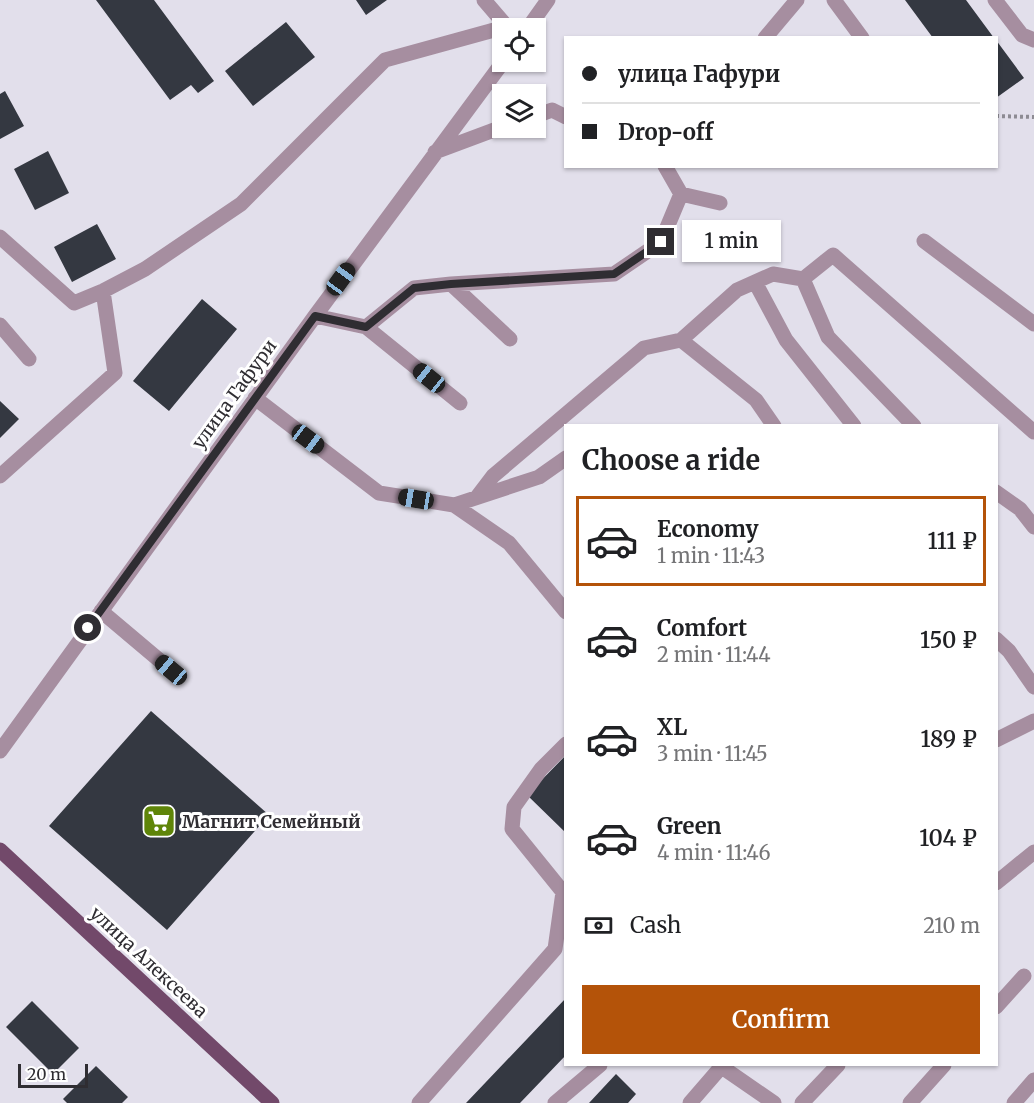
<!DOCTYPE html>
<html lang="en">
<head>
<meta charset="utf-8">
<style>
	:root { --surface:#fff; --page:#f6f6f6; --text:#202124; --muted:#757577; --line:#e0e0e0; --accent:#b45309 }
	body { margin:0; font-family:Merriweather,serif; background:var(--page); color:var(--text); height:100vh; display:flex; flex-direction:column; font-size:22px; white-space:nowrap }
	* { box-sizing:border-box; margin:0 }
	p { font-size:20px; color:var(--muted) }
	.icon { flex:none; width:33px; height:33px; fill:none; stroke:currentColor; stroke-width:2; stroke-linecap:round; stroke-linejoin:round }
	.map { position:relative; flex:1; overflow:hidden }
	.side { position:absolute; left:564px; top:424px; width:434px; height:642px; display:flex; flex-direction:column; background:var(--surface); border-radius:0px; box-shadow:0 2px 4px #0004 }
	.side>* { flex:none }
	.top-card { position:absolute; left:564px; top:36px; width:434px; height:132px; border-radius:0px; box-shadow:0 2px 4px #0004; display:grid; align-content:center; height:132px; padding:0 18px; background:var(--surface) }
	.controls { position:absolute; left:492px; top:18px; display:grid; gap:12px }
	.controls a { display:grid; place-items:center; width:54px; height:54px; border-radius:0px; background:var(--surface); box-shadow:0 2px 4px #0004; font-size:30px }
	.scale { position:absolute; left:18px; bottom:15px; width:70px; box-sizing:border-box; padding-left:6px; border:3px solid #2f2d32; border-top:0; font-size:16px; line-height:21px; white-space:nowrap; color:#2f2d32; -webkit-text-stroke:4px #fff; paint-order:stroke }
	.end { position:absolute; width:27px; height:27px; margin:-14px; border:8px solid #2f2d32; background:#fff; box-shadow:0 0 0 3px #fff }
	.from { border-radius:50% }
	.bubble { position:absolute; height:42px; border-radius:0px; background:var(--surface); box-shadow:0 2px 4px #0004; font-size:20px; font-weight:600; line-height:42px; text-align:center }
	.car { position:absolute; width:18px; height:36px; margin:-18px -9px; border-radius:8px; box-shadow:0 0 4px 2px #0007; background:linear-gradient(#222 24%,#8ab4d8 0 40%,#222 0 76%,#8ab4d8 0 86%,#222 0) }
	.top-card b { display:flex; align-items:center; gap:21px; height:57px; font-size:22px }
	.top-card b+b { border-top:2px solid var(--line) }
	.top-card i { width:15px; height:15px; background:var(--text) }
	ul { padding:0; list-style:none }
	li { display:flex; align-items:center; gap:18px; height:90px; margin:0 12px 9px; padding:0 6px; border:3px solid transparent; border-radius:0px }
	li div { flex:1 }
	li b { display:block; font-size:22px }
	li em { font-style:normal; font-weight:600 }
	li.on { border-color:var(--accent) }
	li>.icon { width:54px; height:54px; stroke-width:1.5 }
	h2 { padding:0 18px; font-size:27px; line-height:72px }
	.pay { display:flex; align-items:center; gap:15px; height:66px; padding:0 18px; font-size:22px }
	.pay p { margin-inline-start:auto }
	.cta { display:flex; gap:12px; margin-top:auto; padding:12px 18px }
	.cta a { flex:1; height:69px; border-radius:0px; background:var(--accent); color:#fff; font-size:24px; font-weight:600; line-height:69px; text-align:center }
	.map>svg:first-child { display:block }
	.building { fill:#343841 }
	.lines { fill:none; stroke-linecap:round; stroke-linejoin:round }
	.path { stroke:#8d8b93; stroke-width:4; stroke-dasharray:3 3; stroke-linecap:butt }
	.minor { stroke:#a68ea0; stroke-width:15 }
	.major { stroke:#72496a; stroke-width:15 }
	.route { stroke:#2f2d32; stroke-width:8 }
	.labels { text-anchor:middle; dominant-baseline:central; stroke-width:6; stroke-linejoin:round; paint-order:stroke }
	.street-label { font-size:18px; fill:#2f2d32; stroke:#fff }
	.poi-label { font-size:18px; font-weight:bold; fill:#2f2d32; stroke:#fff; text-anchor:start }
</style>
</head>
<body>
<div class="map">
<svg width="1034" height="1103" viewBox="0 0 1034 1103">
	<rect width="100%" height="100%" fill="#e2dfeb"/>
	<path class="building" d="M 96,0 L 154,0 L 214,81 L 198,93 L 191,85 L 170,100 Z
		M 356,0 L 387,0 L 366,15 Z
		M 905,0 L 966,0 L 994,38 L 933,38 Z
		M 286,22 L 315,57 L 253,106 L 225,71 Z
		M 996,40 L 1024,78 L 996,98 Z
		M 5,91 L 24,126 L 0,139 L 0,94 Z
		M 48,151 L 69,193 L 35,210 L 14,169 Z
		M 97,224 L 116,259 L 72,282 L 54,247 Z
		M 202,299 L 237,329 L 169,411 L 133,381 Z
		M 0,401 L 19,419 L 0,438 Z
		M 151,711 L 269,815 L 167,930 L 49,826 Z
		M 566,755 L 566,833 L 527,795 Z
		M 566,998 L 566,1055 L 520,1103 L 466,1103 Z
		M 32,1001 L 79,1048 L 53,1074 L 6,1027 Z
		M 96,1066 L 128,1097 L 122,1103 L 67,1103 L 63,1099 Z
		M 616,1074 L 636,1094 L 628,1103 L 589,1103 Z"/>
	<g class="lines">
		<path class="path" d="M 996,116 L 1034,117"/>
		<path class="minor" d="M 484,0 L 508,28
			M 834,0 L 862,38
			M 995,0 L 1022,35 L 1034,40
			M 528,28 L 548,0
			M 765,38 L 797,0
			M 536,116 L 552,110 L 566,117
			M 435,152 L 502,127
			M 665,166 L 681,194
			M 0,237 L 74,303 L 103,291 L 145,269 L 241,204 L 385,60 L 505,27
			M 924,241 L 1034,324
			M 803,279 L 828,337 L 914,426
			M 755,282 L 786,340 L 854,426
			M 451,284 L 614,274 L 661,242 L 681,194 L 720,203
			M 315,316 L 366,327 L 460,403
			M 0,325 L 29,359
			M 366,327 L 414,288 L 451,284 L 510,339
			M 255,398 L 379,493 L 454,505 L 539,477 L 566,458
			M 774,426 L 756,400 L 681,340 L 737,290 L 773,274 L 803,279 L 833,255 L 1034,432
			M 0,476 L 115,373 L 103,291
			M 996,492 L 1020,509 L 1034,527
			M 477,497 L 493,476 L 644,348 L 681,340
			M 454,505 L 509,543 L 566,612
			M 101,611 L 171,670
			M 996,639 L 1009,651 L 1034,687
			M 996,740 L 1034,721
			M 0,751 L 315,316 L 503,62
			M 996,883 L 1034,852
			M 996,1007 L 1024,976
			M 719,1065 L 774,1103
			M 419,1103 L 555,949 L 563,892 L 512,829 L 514,807 L 541,769 L 566,744
			M 555,1103 L 600,1065
			M 690,1103 L 722,1066
			M 802,1103 L 838,1065
			M 910,1103 L 944,1065
			M 1014,1103 L 1034,1080"/>
		<path class="major" d="M 0,850 L 272,1103"/>
	</g>
	<g class="lines">
		<path class="route" d="M 88,628 L 315,316 L 366,327 L 414,288 L 451,284 L 614,274 L 661,242"/>
	</g>
	<defs>
		<g id="supermarket-square" transform="scale(1.725)"><rect x="-9" y="-9" width="18" height="18" rx="4" fill="#5f8509" stroke="#fff"/><path d="M-6-5.5h2.5l.6 2H6L4.5 2H-2.5L-4.4-4H-6ZM-1.5 3.2a1.3 1.3 0 1 0 .1 0ZM3 3.2a1.3 1.3 0 1 0 .1 0Z" fill="#fff"/></g>
	</defs>
	<g fill-rule="evenodd">
		<use href="#supermarket-square" x="159" y="821"/>
	</g>
	<g class="labels">
		<g class="street-label">
			<text transform="translate(234 394) rotate(-54)">улица Гафури</text>
			<text transform="translate(149 962) rotate(43)">улица Алексеева</text>
		</g>
		<g class="poi-label">
			<text x="182" y="821">Магнит Семейный</text>
		</g>
	</g>
</svg>
<div class="controls">
<a><svg class="icon" aria-label="locate" viewBox="0 0 24 24"><circle cx="12" cy="12" r="6"/><path d="M12 2v4M12 18v4M2 12h4M18 12h4"/></svg></a>
<a><svg class="icon" aria-label="layers" viewBox="0 0 24 24"><path d="M12 4l9 5-9 5-9-5zM3 14l9 5 9-5"/></svg></a>
</div>
<div class="scale">20 m</div>
<i class="end from" style="left:88px;top:628px"></i>
<i class="end" style="left:661px;top:242px"></i>
<div class="bubble" style="left:682px;top:220px;width:99px">1 min</div>
<i class="car" style="left:341px;top:279px;rotate:36deg"></i>
<i class="car" style="left:429px;top:378px;rotate:309deg"></i>
<i class="car" style="left:308px;top:439px;rotate:127deg"></i>
<i class="car" style="left:416px;top:499px;rotate:279deg"></i>
<i class="car" style="left:171px;top:670px;rotate:310deg"></i>
<div class="top-card">
<b><i class="from"></i>улица Гафури</b>
<b><i></i>Drop-off</b>
</div>
<section class="side">
<h2>Choose a ride</h2>
<ul>
<li class="on"><svg class="icon" aria-label="car" viewBox="0 0 24 24"><path d="M5 17H2v-5l4-1 3-4h7l3 4 3 1v5h-3M9 17h6M6 11h13"/><circle cx="7" cy="17" r="2"/><circle cx="17" cy="17" r="2"/></svg><div><b>Economy</b><p>1 min · 11:43</p></div><em>111 ₽</em></li>
<li><svg class="icon" aria-label="car" viewBox="0 0 24 24"><path d="M5 17H2v-5l4-1 3-4h7l3 4 3 1v5h-3M9 17h6M6 11h13"/><circle cx="7" cy="17" r="2"/><circle cx="17" cy="17" r="2"/></svg><div><b>Comfort</b><p>2 min · 11:44</p></div><em>150 ₽</em></li>
<li><svg class="icon" aria-label="car" viewBox="0 0 24 24"><path d="M5 17H2v-5l4-1 3-4h7l3 4 3 1v5h-3M9 17h6M6 11h13"/><circle cx="7" cy="17" r="2"/><circle cx="17" cy="17" r="2"/></svg><div><b>XL</b><p>3 min · 11:45</p></div><em>189 ₽</em></li>
<li><svg class="icon" aria-label="car" viewBox="0 0 24 24"><path d="M5 17H2v-5l4-1 3-4h7l3 4 3 1v5h-3M9 17h6M6 11h13"/><circle cx="7" cy="17" r="2"/><circle cx="17" cy="17" r="2"/></svg><div><b>Green</b><p>4 min · 11:46</p></div><em>104 ₽</em></li>
</ul>
<div class="pay"><svg class="icon" aria-label="cash" viewBox="0 0 24 24"><path d="M3 7h18v10H3z"/><circle cx="12" cy="12" r="2"/></svg>Cash<p>210 m</p></div>
<div class="cta"><a>Confirm</a></div>
</section>
</div>
</body>
</html>
